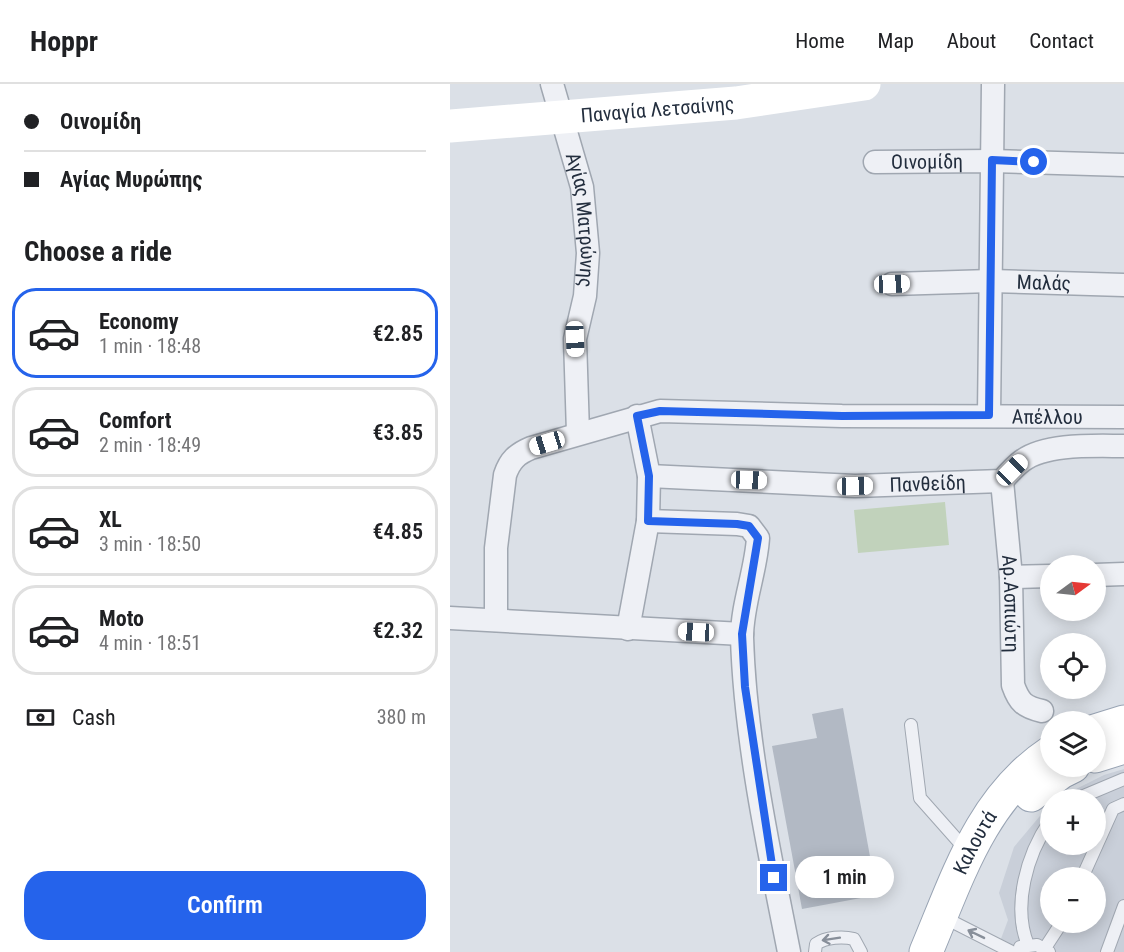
<!DOCTYPE html>
<html lang="en">
<head>
<meta charset="utf-8">
<style>
	:root { --surface:#fff; --page:#f6f6f6; --text:#202124; --muted:#757577; --line:#e0e0e0; --accent:#2563eb }
	body { margin:0; font-family:"Roboto Condensed",sans-serif; background:var(--page); color:var(--text); height:100vh; display:flex; flex-direction:column; font-size:22px; white-space:nowrap }
	* { box-sizing:border-box; margin:0 }
	p { font-size:20px; color:var(--muted) }
	.icon { flex:none; width:33px; height:33px; fill:none; stroke:currentColor; stroke-width:2; stroke-linecap:round; stroke-linejoin:round }
	.map { position:relative; flex:1; overflow:hidden }
	.details { display:flex; flex-direction:column; background:var(--surface); width:450px }
	.details>* { flex:none }
	.banner { display:grid; align-content:center; height:132px; padding:0 24px; background:var(--surface) }
	.needle { width:39px; rotate:75deg }
	.tools { position:absolute; left:590px; top:471px; display:grid; gap:12px }
	.tools a { display:grid; place-items:center; width:66px; height:66px; border-radius:50%; background:var(--surface); box-shadow:0 3px 15px #0003; font-size:30px }
	.end { position:absolute; width:27px; height:27px; margin:-14px; border:8px solid #2563eb; background:#fff; box-shadow:0 0 0 3px #fff }
	.from { border-radius:50% }
	.bubble { position:absolute; height:42px; border-radius:21px; background:var(--surface); box-shadow:0 3px 15px #0003; font-size:20px; font-weight:600; line-height:42px; text-align:center }
	.car { position:absolute; width:18px; height:36px; margin:-18px -9px; border-radius:8px; box-shadow:0 0 4px 2px #0007; background:linear-gradient(#fff 24%,#345 0 40%,#fff 0 76%,#345 0 86%,#fff 0) }
	.banner b { display:flex; align-items:center; gap:21px; height:57px; font-size:22px }
	.banner b+b { border-top:2px solid var(--line) }
	.banner i { width:15px; height:15px; background:var(--text) }
	ul { padding:0; list-style:none }
	li { display:flex; align-items:center; gap:18px; height:90px; margin:0 12px 9px; padding:0 12px; border:3px solid var(--line); border-radius:24px }
	li div { flex:1 }
	li b { display:block; font-size:22px }
	li em { font-style:normal; font-weight:600 }
	li.on { border-color:var(--accent) }
	li>.icon { width:54px; height:54px; stroke-width:1.5 }
	h2 { padding:0 24px; font-size:27px; line-height:72px }
	.pay { display:flex; align-items:center; gap:15px; height:66px; padding:0 24px; font-size:22px }
	.pay p { margin-inline-start:auto }
	.action { display:flex; gap:12px; margin-top:auto; padding:12px 24px }
	.action a { flex:1; height:69px; border-radius:24px; background:var(--accent); color:#fff; font-size:24px; font-weight:600; line-height:69px; text-align:center }
	header { display:flex; align-items:center; gap:36px; box-sizing:border-box; height:84px; padding:0 30px; background:var(--surface); border-bottom:2px solid var(--line) }
	header strong { font-size:28px }
	nav { display:flex; gap:33px; margin-inline-start:auto; font-size:21px }
	main { display:flex; flex:1; min-height:0 }
	.map>svg:first-child { display:block }
	.built { fill:#c9cfd9; fill-rule:evenodd }
	.green { fill:#c1d2bb }
	.building { fill:#b2b9c4 }
	.lines { fill:none; stroke-linecap:round; stroke-linejoin:round }
	.service-casing { stroke:#a0a7b1; stroke-width:14 }
	.minor-casing { stroke:#a0a7b1; stroke-width:25 }
	.primary-casing { stroke:#99a4b4; stroke-width:35 }
	.service { stroke:#eef0f5; stroke-width:12 }
	.minor { stroke:#eef0f5; stroke-width:22 }
	.secondary { stroke:#fff; stroke-width:33 }
	.primary { stroke:#fff; stroke-width:33 }
	.oneway { stroke:#888f9a }
	.route { stroke:#2563eb; stroke-width:8 }
	.labels { text-anchor:middle; dominant-baseline:central; stroke-width:5; stroke-linejoin:round; paint-order:stroke }
	.street-label { font-size:20px; fill:#232e3e; stroke:#eaeff5 }
</style>
</head>
<body>
<header>
<strong>Hoppr</strong>
<nav><a>Home</a><a>Map</a><a>About</a><a>Contact</a></nav>
</header>
<main>
<section class="details">
<div class="banner">
<b><i class="from"></i>Οινομίδη</b>
<b><i></i>Αγίας Μυρώπης</b>
</div>
<h2>Choose a ride</h2>
<ul>
<li class="on"><svg class="icon" aria-label="car" viewBox="0 0 24 24"><path d="M5 17H2v-5l4-1 3-4h7l3 4 3 1v5h-3M9 17h6M6 11h13"/><circle cx="7" cy="17" r="2"/><circle cx="17" cy="17" r="2"/></svg><div><b>Economy</b><p>1 min · 18:48</p></div><em>€2.85</em></li>
<li><svg class="icon" aria-label="car" viewBox="0 0 24 24"><path d="M5 17H2v-5l4-1 3-4h7l3 4 3 1v5h-3M9 17h6M6 11h13"/><circle cx="7" cy="17" r="2"/><circle cx="17" cy="17" r="2"/></svg><div><b>Comfort</b><p>2 min · 18:49</p></div><em>€3.85</em></li>
<li><svg class="icon" aria-label="car" viewBox="0 0 24 24"><path d="M5 17H2v-5l4-1 3-4h7l3 4 3 1v5h-3M9 17h6M6 11h13"/><circle cx="7" cy="17" r="2"/><circle cx="17" cy="17" r="2"/></svg><div><b>XL</b><p>3 min · 18:50</p></div><em>€4.85</em></li>
<li><svg class="icon" aria-label="car" viewBox="0 0 24 24"><path d="M5 17H2v-5l4-1 3-4h7l3 4 3 1v5h-3M9 17h6M6 11h13"/><circle cx="7" cy="17" r="2"/><circle cx="17" cy="17" r="2"/></svg><div><b>Moto</b><p>4 min · 18:51</p></div><em>€2.32</em></li>
</ul>
<div class="pay"><svg class="icon" aria-label="cash" viewBox="0 0 24 24"><path d="M3 7h18v10H3z"/><circle cx="12" cy="12" r="2"/></svg>Cash<p>380 m</p></div>
<div class="action"><a>Confirm</a></div>
</section>
<div class="map">
<svg width="674" height="868" viewBox="0 0 674 868">
	<rect width="100%" height="100%" fill="#dbe0e7"/>
	<path class="built" d="M 674,685 L 674,868 L 546,868 L 558,836 L 549,809 L 564,763 L 600,720 L 600,760 L 645,760 L 645,716 L 606,715 L 654,691 ZM 600,794 L 645,794 L 645,838 L 600,838 Z"/>
	<path class="green" d="M 495,418 L 499,461 L 408,469 L 404,426 Z"/>
	<path class="building" d="M 393,624 L 427,811 L 352,825 L 322,662 L 367,654 L 362,630 Z"/>
	<g class="lines">
		<g class="service-casing">
			<path id="service" d="M 461,641 L 470,714 L 517,767
				M 624,716 L 674,695
				M 632,794 L 663,725 L 674,720
				M 491,832 L 562,868
				M 578,861 C 562,822 577,770 600,737
				M 570,863 L 587,861 L 599,868
				M 595,864 L 612,838
				M 365,868 L 366,860 C 376,853 393,852 404,855 L 411,868
				M 657,868 L 674,822"/>
		</g>
		<g class="minor-casing">
			<g id="minor">
				<path id="s1" d="M 102,0 L 132,103 L 138,169 L 135,212 L 125,255 L 128,349"/>
				<path id="s2" d="M 425,78 L 542,77 L 674,81"/>
				<path id="s3" d="M 442,200 L 541,197 L 674,201"/>
				<path d="M 539,331 L 543,0"/>
				<path id="s4" d="M 199,392 L 405,402 L 552,397 C 558,390 565,382 572,377 C 596,359 645,362 674,362"/>
				<path id="s5" d="M 552,397 L 561,493 L 563,601 C 569,618 574,623 592,627"/>
				<path d="M 198,437 L 287,440 L 299,442 L 308,454 C 306,487 292,520 292,553 C 295,656 319,767 339,868"/>
				<path d="M 645,491 L 674,490"/>
				<path d="M 561,493 L 600,492"/>
				<path d="M 0,534 L 292,550"/>
				<path id="s6" d="M 46,536 L 46,464 L 55,391 C 60,376 67,370 81,364 L 210,327 L 392,332 L 674,333"/>
				<path d="M 178,545 L 198,437 L 199,392 L 187,332"/>
			</g>
		</g>
		<g class="primary-casing">
			<g id="primary">
				<path d="M 645,647 L 674,638"/>
				<path d="M 645,672 L 674,663"/>
				<path d="M 581,711 L 611,688 L 623,682"/>
				<path id="s8" d="M 476,868 C 507,795 531,715 600,669"/>
			</g>
		</g>
		<use href="#service" class="service"/>
		<use href="#minor" class="minor"/>
		<path class="secondary" id="s7" d="M 0,42 L 286,19 L 414,0"/>
		<use href="#primary" class="primary"/>
	</g>
	<defs><path id="oneway-shaft" d="M-6 0H5M1.5-3L5.5 0L1.5 3" fill="none" stroke-width="1.6" stroke-linecap="round" stroke-linejoin="round" transform="scale(1.5)"/></defs>
	<g class="oneway">
		<use href="#oneway-shaft" transform="translate(526 850) rotate(-154)"/>
		<use href="#oneway-shaft" transform="translate(381 855) rotate(171)"/>
	</g>
	<g class="lines">
		<path class="route" d="M 324,794 L 295,603 L 292,550 L 308,454 L 299,442 L 287,440 L 198,437 L 199,392 L 187,332 L 210,327 L 392,332 L 539,331 L 542,76 L 584,78"/>
	</g>
	<g class="labels">
		<g class="street-label">
			<text stroke="none"><textPath href="#s7" startOffset="208">Παναγία Λετσαίνης</textPath></text>
			<text stroke="none"><textPath href="#s2" startOffset="52">Οινομίδη</textPath></text>
			<text stroke="none"><textPath href="#s1" startOffset="140">Αγίας Ματρώνης</textPath></text>
			<text stroke="none"><textPath href="#s3" startOffset="152">Μαλάς</textPath></text>
			<text stroke="none"><textPath href="#s6" startOffset="706">Απέλλου</textPath></text>
			<text stroke="none"><textPath href="#s4" startOffset="279">Πανθείδη</textPath></text>
			<text stroke="none"><textPath href="#s5" startOffset="123">Αρ.Ασπιώτη</textPath></text>
			<text stroke="none"><textPath href="#s8" startOffset="120">Καλουτά</textPath></text>
		</g>
	</g>
</svg>
<div class="tools">
<a><svg class="needle" viewBox="-14 -14 28 28"><path d="M0-13l5 13h-10z" fill="#e53935"/><path d="M0 13l5-13h-10z" fill="#757577"/></svg></a>
<a><svg class="icon" aria-label="locate" viewBox="0 0 24 24"><circle cx="12" cy="12" r="6"/><path d="M12 2v4M12 18v4M2 12h4M18 12h4"/></svg></a>
<a><svg class="icon" aria-label="layers" viewBox="0 0 24 24"><path d="M12 4l9 5-9 5-9-5zM3 14l9 5 9-5"/></svg></a>
<a>+</a>
<a>−</a>
</div>
<i class="end from" style="left:584px;top:78px"></i>
<i class="end" style="left:324px;top:794px"></i>
<div class="bubble" style="left:345px;top:772px;width:99px">1 min</div>
<i class="car" style="left:442px;top:200px;rotate:88deg"></i>
<i class="car" style="left:125px;top:255px;rotate:178deg"></i>
<i class="car" style="left:97px;top:359px;rotate:253deg"></i>
<i class="car" style="left:562px;top:386px;rotate:45deg"></i>
<i class="car" style="left:299px;top:396px;rotate:92deg"></i>
<i class="car" style="left:405px;top:402px;rotate:89deg"></i>
<i class="car" style="left:246px;top:548px;rotate:273deg"></i>
</div>
</main>
</body>
</html>
